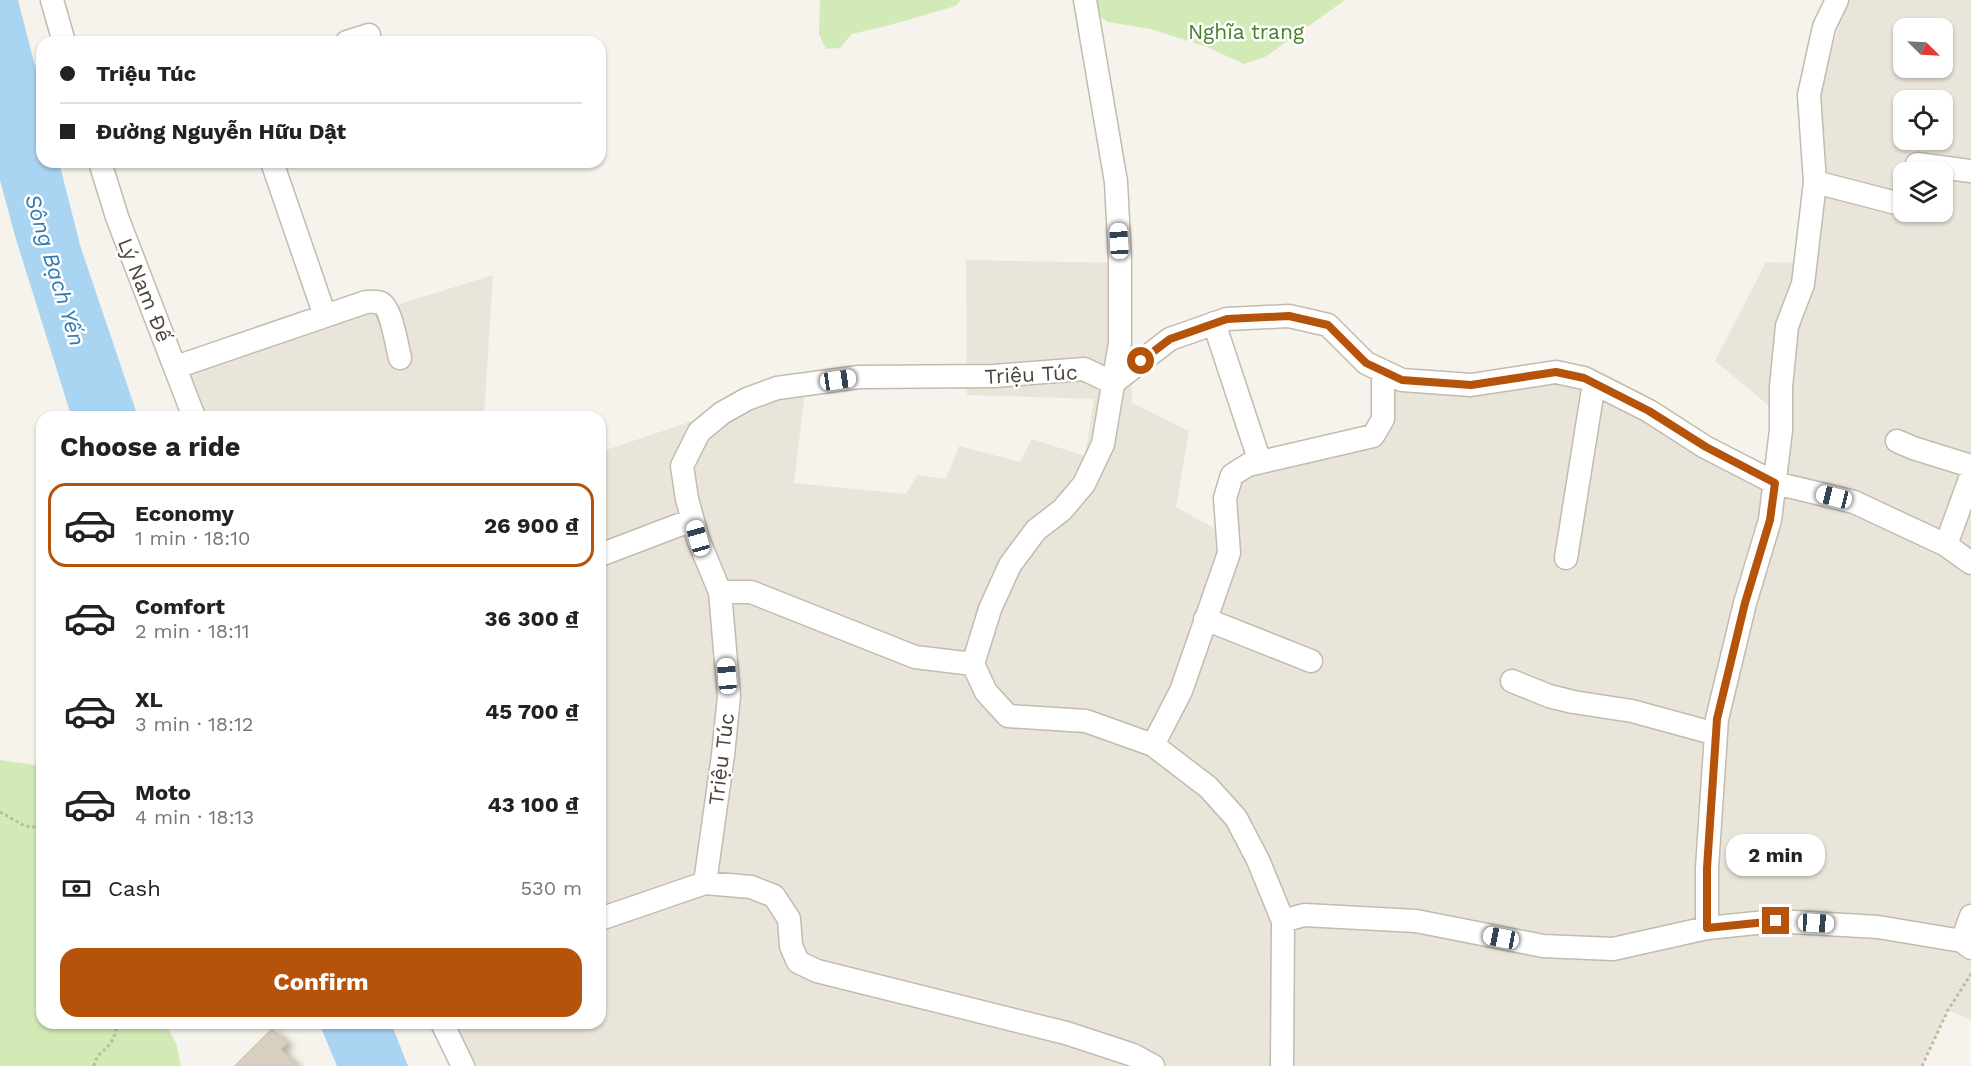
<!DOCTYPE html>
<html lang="en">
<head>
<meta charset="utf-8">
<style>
	:root { --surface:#fff; --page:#f2f2f2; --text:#222; --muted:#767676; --line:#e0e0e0; --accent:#b45309 }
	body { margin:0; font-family:"Work Sans",sans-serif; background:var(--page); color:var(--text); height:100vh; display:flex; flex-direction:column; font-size:22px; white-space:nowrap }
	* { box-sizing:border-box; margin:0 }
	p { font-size:20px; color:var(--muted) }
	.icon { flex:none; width:33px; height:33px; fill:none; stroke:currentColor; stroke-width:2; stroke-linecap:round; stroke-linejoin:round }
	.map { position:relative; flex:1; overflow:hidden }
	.sheet { position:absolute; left:36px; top:411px; width:570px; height:618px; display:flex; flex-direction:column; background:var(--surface); border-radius:18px; box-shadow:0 2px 4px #0004 }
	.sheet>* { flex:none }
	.top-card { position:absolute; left:36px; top:36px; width:570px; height:132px; border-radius:18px; box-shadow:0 2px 4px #0004; display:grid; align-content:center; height:132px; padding:0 24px; background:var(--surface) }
	.needle { width:39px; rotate:114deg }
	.tools { position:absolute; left:1893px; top:18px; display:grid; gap:12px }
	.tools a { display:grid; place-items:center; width:60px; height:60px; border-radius:12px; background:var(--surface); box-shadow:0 2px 4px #0004; font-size:30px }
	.end { position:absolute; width:27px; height:27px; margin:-14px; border:8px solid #b45309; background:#fff; box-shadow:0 0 0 3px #fff }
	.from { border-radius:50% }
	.bubble { position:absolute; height:42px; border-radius:18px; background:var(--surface); box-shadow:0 2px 4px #0004; font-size:20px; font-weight:700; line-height:42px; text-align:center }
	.car { position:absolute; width:18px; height:36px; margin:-18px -9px; border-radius:8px; box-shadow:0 0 4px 2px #0007; background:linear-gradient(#fff 24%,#345 0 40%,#fff 0 76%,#345 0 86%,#fff 0) }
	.top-card b { display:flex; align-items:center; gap:21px; height:57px; font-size:22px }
	.top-card b+b { border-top:2px solid var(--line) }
	.top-card i { width:15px; height:15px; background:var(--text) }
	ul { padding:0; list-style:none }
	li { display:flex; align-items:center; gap:18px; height:84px; margin:0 12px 9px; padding:0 12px; border:3px solid transparent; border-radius:18px }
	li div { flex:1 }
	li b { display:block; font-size:22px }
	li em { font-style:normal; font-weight:700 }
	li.selected { border-color:var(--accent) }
	li>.icon { width:54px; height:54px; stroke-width:1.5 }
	h2 { padding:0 24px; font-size:27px; line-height:72px }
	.pay { display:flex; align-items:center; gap:15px; height:66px; padding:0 24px; font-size:22px }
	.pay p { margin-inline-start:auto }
	.action { display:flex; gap:12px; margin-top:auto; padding:12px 24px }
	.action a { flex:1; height:69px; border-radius:18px; background:var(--accent); color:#fff; font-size:24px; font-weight:700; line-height:69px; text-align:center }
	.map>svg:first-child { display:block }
	.residential { fill:#eae5da; fill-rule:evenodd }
	.green { fill:#d2eab5 }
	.water { fill:#a9d4f2 }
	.building { fill:#d8cfc1; stroke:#d3c7b4; stroke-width:1.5; filter:url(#shadow) }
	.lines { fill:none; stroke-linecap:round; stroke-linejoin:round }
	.minor-casing { stroke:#c2bbae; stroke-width:25 }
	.path { stroke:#c4b79f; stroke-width:3; stroke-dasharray:3 3; stroke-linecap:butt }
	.minor { stroke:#fff; stroke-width:22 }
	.route { stroke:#b45309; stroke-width:8 }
	.labels { text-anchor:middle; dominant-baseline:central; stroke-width:5; stroke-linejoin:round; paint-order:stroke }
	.park-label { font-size:21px; fill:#4a7f2a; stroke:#fff }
	.street-label { font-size:21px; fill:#4b4439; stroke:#fff }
	.water-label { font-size:22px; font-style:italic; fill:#2e7ab2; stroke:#fff }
</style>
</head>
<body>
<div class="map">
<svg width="1971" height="1066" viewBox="0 0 1971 1066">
	<defs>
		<filter id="shadow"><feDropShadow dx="6" dy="3.5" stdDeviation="3" flood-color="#0004"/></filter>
	</defs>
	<rect width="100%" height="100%" fill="#f6f3ec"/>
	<path class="residential" d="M 1848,0 L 1971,0 L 1971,1020 L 1948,1010 L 1922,1066 L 461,1066 L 438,1023 L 600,1023 L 600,452 L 806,383 L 794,483 L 906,494 L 917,475 L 946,479 L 959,446 L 1020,462 L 1032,439 L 1085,456 L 1094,399 L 967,395 L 966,260 L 1130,263 L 1132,403 L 1189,431 L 1176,507 L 1214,528 L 1224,480 L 1371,435 L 1380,387 L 1586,381 L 1768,484 L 1775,411 L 1715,361 L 1766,262 L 1802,263 L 1810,110 ZM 1904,28 L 1942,28 L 1942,68 L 1904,68 ZM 1904,100 L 1942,100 L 1942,140 L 1904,140 ZM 1904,172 L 1942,172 L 1942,212 L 1904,212 Z
		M 493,275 L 484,417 L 199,417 L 183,372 Z"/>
	<path class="green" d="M 820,0 L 961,0 L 955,6 L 894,24 L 852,34 L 840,48 L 826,49 L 819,34 Z
		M 1073,0 L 1345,0 L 1265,57 L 1244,64 L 1207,47 L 1151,29 L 1108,22 Z
		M 0,760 L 42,766 L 42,1023 L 166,1023 L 177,1046 L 181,1066 L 0,1066 Z"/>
	<path class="water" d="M 0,0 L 18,0 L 42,93 L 42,162 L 59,162 L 80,245 L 138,417 L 71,417 L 70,412 L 15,236 L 0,180 Z
		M 319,1023 L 391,1023 L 408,1066 L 337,1066 Z"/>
	<path class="building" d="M 272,1029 L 287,1043 L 280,1049 L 297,1066 L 235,1066 Z"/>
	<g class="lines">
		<g class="minor-casing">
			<path id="minor" d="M 52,0 L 64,42
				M 1085,0 L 1116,182 L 1120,260 L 1120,343 L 1103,444 L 1084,484 L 1062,510 L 1036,530 L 1010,565 L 990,609 L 973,664 L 986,692 L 1008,716 L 1086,721 L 1153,745 L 1208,787 L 1236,818 L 1258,860 L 1283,921
				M 347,42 L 369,35
				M 100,162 L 117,217 L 194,417
				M 272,162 L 325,316
				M 1917,164 L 1971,171
				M 1815,182 L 1904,205
				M 1214,323 L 1260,462
				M 176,367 L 366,302 C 371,302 376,301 381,303 C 391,308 397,346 400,358
				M 1897,441 L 1913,448 L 1971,466
				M 1946,545 L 1971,476
				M 600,555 L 692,520
				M 1566,558 L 1594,383
				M 720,592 L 751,592 L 915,657 L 973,664
				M 1205,619 L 1311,661
				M 1512,681 L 1549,696 L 1573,702 L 1632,711 L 1716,734
				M 1153,745 L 1181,691 L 1229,553 L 1225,498 L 1232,475 L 1248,465 L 1373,436 L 1383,419 L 1383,371
				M 705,883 L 751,887 L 774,896 L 789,919 L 791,946 L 798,962 L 817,971 L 1066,1033 L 1133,1055 L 1153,1066
				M 600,919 L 705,883 L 723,755 L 729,696 L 720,592 L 698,539 L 687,499 L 682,466 L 699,432 L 722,413 L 747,399 L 777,388 L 859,377 L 994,376 L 1084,369 L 1113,383 L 1170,339 L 1227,319 L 1289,316 L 1328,325 L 1366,363 L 1402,380 L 1471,385 L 1556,372 L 1584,378 L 1594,383 L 1649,411 L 1705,447 L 1775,483 L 1854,502 L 1946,545 L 1971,563
				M 1707,928 L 1707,868 L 1717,719 L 1745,603 L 1770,520 L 1781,430 L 1781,387 L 1787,326 L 1803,284 L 1815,182 L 1809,95 L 1824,27 L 1837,0
				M 1962,941 L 1971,916
				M 442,1023 L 463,1066
				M 1282,1066 L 1283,921 L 1304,915 L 1416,921 L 1543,946 L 1613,949 L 1707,928 L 1776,921 L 1878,927 L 1962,941 L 1971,948"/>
		</g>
		<path class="path" d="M 0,812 L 25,826 L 42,828
			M 94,1066 C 96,1055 101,1054 108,1046 C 114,1040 116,1031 118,1023
			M 1922,1066 L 1948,1010 L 1971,974"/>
		<use href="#minor" class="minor"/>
	</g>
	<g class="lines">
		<path class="route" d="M 1141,361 L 1170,339 L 1227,319 L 1289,316 L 1328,325 L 1366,363 L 1402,380 L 1471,385 L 1556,372 L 1584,378 L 1649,411 L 1706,447 L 1775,483 L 1770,520 L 1745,603 L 1717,719 L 1707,868 L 1707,928 L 1776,921"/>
	</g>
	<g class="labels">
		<g class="park-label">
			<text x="1246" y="31">Nghĩa trang</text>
		</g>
		<g class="street-label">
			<text transform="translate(145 290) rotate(68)">Lý Nam Đế</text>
			<text transform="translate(1031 374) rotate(-3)">Triệu Túc</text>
			<text transform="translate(721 759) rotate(-83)">Triệu Túc</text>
		</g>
		<g class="water-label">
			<text transform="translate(55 270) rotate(73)">Sông Bạch Yến</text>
		</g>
	</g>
</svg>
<div class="tools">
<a><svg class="needle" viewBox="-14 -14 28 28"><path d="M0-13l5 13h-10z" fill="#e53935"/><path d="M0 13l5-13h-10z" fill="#767676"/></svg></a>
<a><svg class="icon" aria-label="locate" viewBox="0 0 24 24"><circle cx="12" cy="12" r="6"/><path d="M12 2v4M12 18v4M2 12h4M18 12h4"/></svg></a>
<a><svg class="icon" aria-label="layers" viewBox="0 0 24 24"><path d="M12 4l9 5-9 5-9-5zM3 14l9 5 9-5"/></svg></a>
</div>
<i class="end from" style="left:1141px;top:361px"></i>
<i class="end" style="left:1776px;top:921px"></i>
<div class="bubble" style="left:1726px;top:834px;width:99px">2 min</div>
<i class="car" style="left:1119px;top:241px;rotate:357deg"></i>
<i class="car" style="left:838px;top:380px;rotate:82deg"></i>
<i class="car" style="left:1834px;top:497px;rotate:284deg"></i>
<i class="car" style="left:698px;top:538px;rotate:344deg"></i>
<i class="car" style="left:727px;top:676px;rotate:355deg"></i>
<i class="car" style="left:1816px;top:923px;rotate:93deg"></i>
<i class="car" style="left:1501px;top:938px;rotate:281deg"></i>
<div class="top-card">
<b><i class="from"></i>Triệu Túc</b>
<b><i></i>Đường Nguyễn Hữu Dật</b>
</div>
<section class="sheet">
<h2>Choose a ride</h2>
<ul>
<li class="selected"><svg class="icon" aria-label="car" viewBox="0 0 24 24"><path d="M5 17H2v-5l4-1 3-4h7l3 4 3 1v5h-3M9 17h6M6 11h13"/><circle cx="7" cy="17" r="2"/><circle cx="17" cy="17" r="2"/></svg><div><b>Economy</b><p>1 min · 18:10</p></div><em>26 900 ₫</em></li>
<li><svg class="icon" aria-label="car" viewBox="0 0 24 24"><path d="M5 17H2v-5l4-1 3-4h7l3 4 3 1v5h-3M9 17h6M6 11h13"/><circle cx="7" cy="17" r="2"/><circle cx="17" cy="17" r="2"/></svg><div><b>Comfort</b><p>2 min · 18:11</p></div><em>36 300 ₫</em></li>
<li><svg class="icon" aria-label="car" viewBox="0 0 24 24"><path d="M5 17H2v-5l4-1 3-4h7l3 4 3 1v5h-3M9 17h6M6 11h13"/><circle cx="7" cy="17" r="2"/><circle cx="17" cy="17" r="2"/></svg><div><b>XL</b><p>3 min · 18:12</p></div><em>45 700 ₫</em></li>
<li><svg class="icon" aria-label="car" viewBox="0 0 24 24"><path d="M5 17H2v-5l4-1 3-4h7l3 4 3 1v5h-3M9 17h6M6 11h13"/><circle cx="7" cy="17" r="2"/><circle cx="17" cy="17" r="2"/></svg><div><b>Moto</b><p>4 min · 18:13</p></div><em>43 100 ₫</em></li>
</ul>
<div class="pay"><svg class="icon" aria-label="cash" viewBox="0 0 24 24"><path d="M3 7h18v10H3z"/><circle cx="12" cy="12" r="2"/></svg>Cash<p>530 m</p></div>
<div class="action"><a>Confirm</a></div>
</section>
</div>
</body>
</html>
